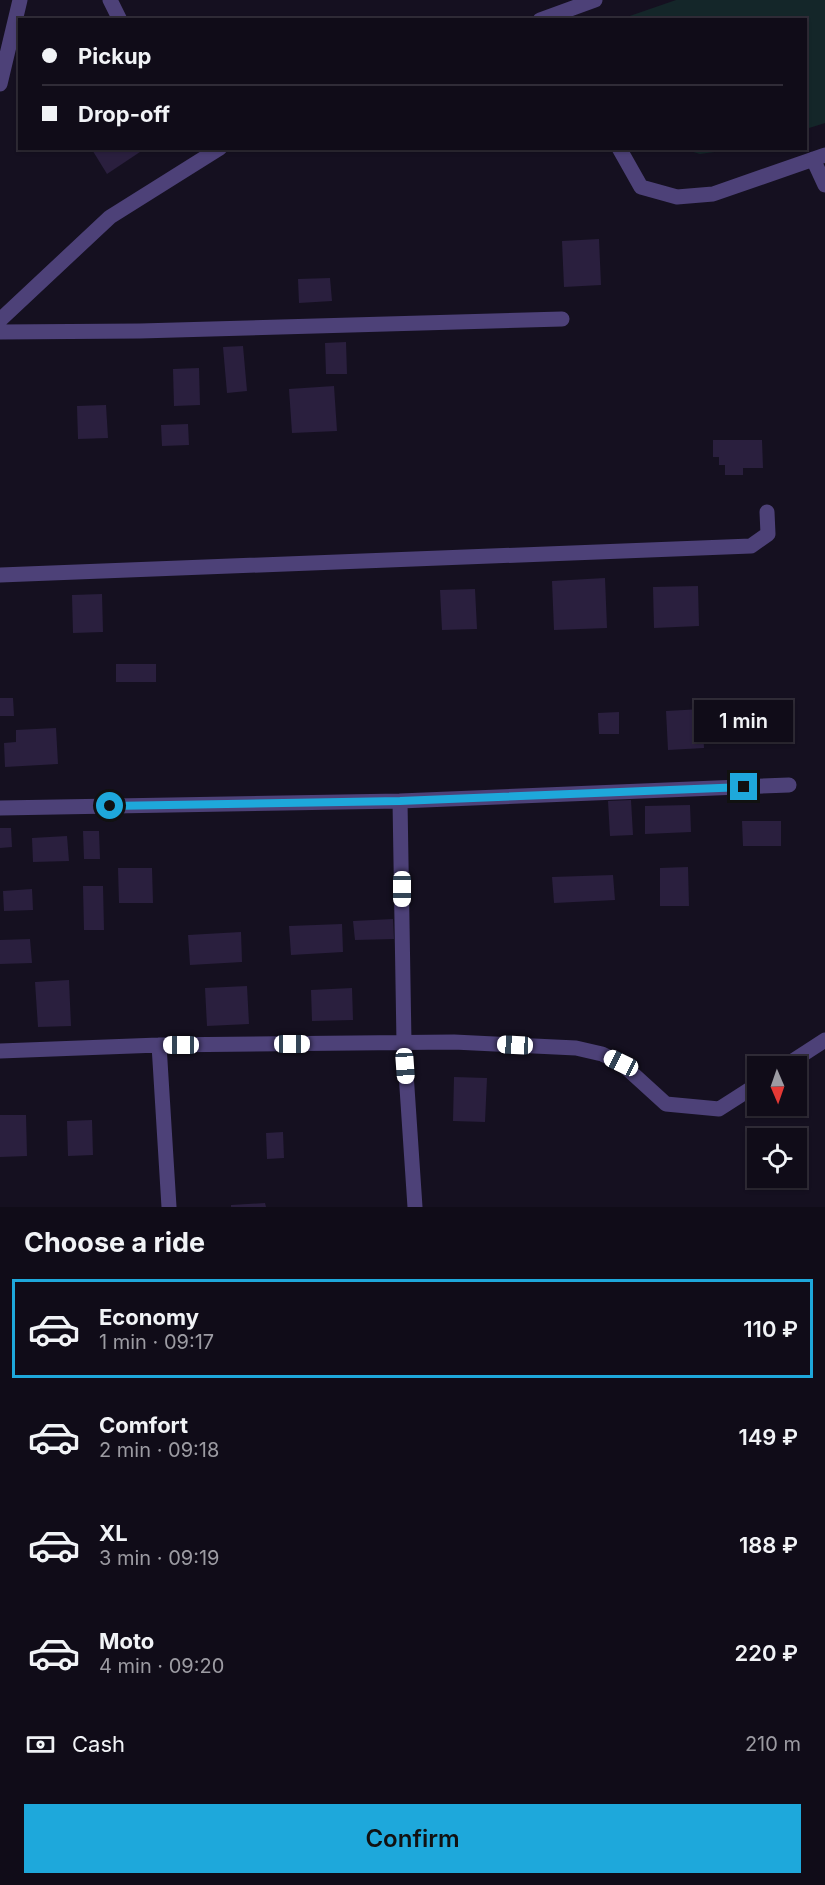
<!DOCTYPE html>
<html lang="en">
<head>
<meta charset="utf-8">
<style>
	:root { --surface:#100c18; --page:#1e1a25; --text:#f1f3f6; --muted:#9c9ba2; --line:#302c37; --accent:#1ea8db }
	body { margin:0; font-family:Inter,sans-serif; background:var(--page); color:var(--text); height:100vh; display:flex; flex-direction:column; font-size:22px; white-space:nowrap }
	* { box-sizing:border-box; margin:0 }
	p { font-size:20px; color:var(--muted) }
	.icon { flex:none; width:33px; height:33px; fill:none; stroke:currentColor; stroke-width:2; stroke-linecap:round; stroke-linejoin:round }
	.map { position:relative; height:1207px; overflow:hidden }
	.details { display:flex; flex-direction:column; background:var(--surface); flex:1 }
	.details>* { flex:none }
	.top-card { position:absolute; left:18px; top:18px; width:789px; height:132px; border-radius:0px; box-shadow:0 2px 4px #0004,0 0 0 2px var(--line); display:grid; align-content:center; height:132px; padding:0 24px; background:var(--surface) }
	.needle { width:39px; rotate:178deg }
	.tools { position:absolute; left:747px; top:1056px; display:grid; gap:12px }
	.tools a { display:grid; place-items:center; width:60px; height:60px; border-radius:0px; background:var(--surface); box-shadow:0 2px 4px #0004,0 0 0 2px var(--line); font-size:30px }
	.end { position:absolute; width:27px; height:27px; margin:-14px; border:8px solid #1ea8db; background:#111; box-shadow:0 0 0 3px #111 }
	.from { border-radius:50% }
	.bubble { position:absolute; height:42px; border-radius:0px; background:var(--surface); box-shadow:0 2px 4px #0004,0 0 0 2px var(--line); font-size:20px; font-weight:600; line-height:42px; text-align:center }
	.car { position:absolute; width:18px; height:36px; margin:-18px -9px; border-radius:8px; box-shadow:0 0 4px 2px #0007; background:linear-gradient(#fff 24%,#345 0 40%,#fff 0 76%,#345 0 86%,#fff 0) }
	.top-card b { display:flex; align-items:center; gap:21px; height:57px; font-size:22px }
	.top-card b+b { border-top:2px solid var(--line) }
	.top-card i { width:15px; height:15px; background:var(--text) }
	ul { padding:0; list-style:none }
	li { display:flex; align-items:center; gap:18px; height:99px; margin:0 12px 9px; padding:0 12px; border:3px solid transparent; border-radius:0px }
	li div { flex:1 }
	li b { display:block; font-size:22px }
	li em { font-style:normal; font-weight:600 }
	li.current { border-color:var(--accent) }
	li>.icon { width:54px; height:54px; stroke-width:1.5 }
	h2 { padding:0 24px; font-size:27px; line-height:72px }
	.pay { display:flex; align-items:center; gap:15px; height:66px; padding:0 24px; font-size:22px }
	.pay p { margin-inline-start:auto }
	.action { display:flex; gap:12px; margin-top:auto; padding:12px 24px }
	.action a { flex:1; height:69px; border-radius:0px; background:var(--accent); color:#111; font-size:24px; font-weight:600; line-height:69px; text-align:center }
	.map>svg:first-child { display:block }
	.green { fill:#142629 }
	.building { fill:#2a1f3e }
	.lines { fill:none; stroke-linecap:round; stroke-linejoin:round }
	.minor { stroke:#4d4178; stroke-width:15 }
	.route { stroke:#1ea8db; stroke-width:8 }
</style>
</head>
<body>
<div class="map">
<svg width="825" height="1207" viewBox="0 0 825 1207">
	<rect width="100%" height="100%" fill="#151020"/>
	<path class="green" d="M 676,0 L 825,0 L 825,123 L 806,129 L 806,20 L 621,19 Z
		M 683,149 L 683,148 L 736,149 L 700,154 Z"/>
	<path class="building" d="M 91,148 L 146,148 L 107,174 Z
		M 599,239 L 601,285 L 564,287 L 562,241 Z
		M 330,278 L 332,301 L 299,303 L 298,279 Z
		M 346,342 L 347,374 L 326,374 L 325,343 Z
		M 243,346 L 247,391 L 227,393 L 223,347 Z
		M 199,368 L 200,405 L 174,406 L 173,369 Z
		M 334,386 L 337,431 L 292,433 L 289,389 Z
		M 106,405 L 108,438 L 78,439 L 77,406 Z
		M 188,424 L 189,445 L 162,446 L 161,425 Z
		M 713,440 L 762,440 L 763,468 L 743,468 L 743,475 L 725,475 L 725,465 L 719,465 L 719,457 L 713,457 Z
		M 605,578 L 607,628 L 554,630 L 552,581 Z
		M 698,586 L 699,626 L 654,628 L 653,587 Z
		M 475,589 L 477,629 L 442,630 L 440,590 Z
		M 102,594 L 103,632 L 73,633 L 72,595 Z
		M 116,664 L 156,664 L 156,682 L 116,682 Z
		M 0,698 L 13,698 L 14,716 L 0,716 Z
		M 702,709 L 704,748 L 668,750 L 666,711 Z
		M 619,712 L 619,734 L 599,734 L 598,713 Z
		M 56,728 L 58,764 L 5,767 L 4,743 L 16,742 L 16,730 Z
		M 631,800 L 633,835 L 610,836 L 608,801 Z
		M 690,805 L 691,832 L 645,834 L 645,806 Z
		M 742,821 L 781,821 L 781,846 L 743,846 Z
		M 0,828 L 11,828 L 12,847 L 0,848 Z
		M 83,831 L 99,831 L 100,859 L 84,859 Z
		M 67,836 L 69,861 L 33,862 L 32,838 Z
		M 688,867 L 689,906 L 660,906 L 660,868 Z
		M 118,868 L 152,868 L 153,903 L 119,903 Z
		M 613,875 L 615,900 L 554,903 L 552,877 Z
		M 83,886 L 103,886 L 104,930 L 84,930 Z
		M 32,889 L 33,910 L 4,911 L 3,891 Z
		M 393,919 L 394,939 L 355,940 L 353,921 Z
		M 342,924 L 343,952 L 291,955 L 289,926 Z
		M 241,932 L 242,962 L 190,965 L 188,935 Z
		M 30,939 L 32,963 L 0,964 L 0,940 Z
		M 69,980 L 71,1026 L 38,1027 L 35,982 Z
		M 247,986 L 249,1024 L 207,1026 L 205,988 Z
		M 352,988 L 353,1020 L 312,1021 L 311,990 Z
		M 454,1077 L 487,1078 L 485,1122 L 453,1121 Z
		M 0,1115 L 26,1115 L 27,1156 L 0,1157 Z
		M 92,1120 L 93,1155 L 68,1156 L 67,1121 Z
		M 283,1132 L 284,1158 L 267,1159 L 266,1133 Z
		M 265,1203 L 266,1207 L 231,1207 L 231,1205 Z"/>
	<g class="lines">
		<path class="minor" d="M 110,0 L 120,20
			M 540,20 L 595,0
			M 0,84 L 20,0
			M 619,148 L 641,187 L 677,197 L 713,194 L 825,155
			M 813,159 L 825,185
			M 0,320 L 110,217 L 220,148
			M 0,332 L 140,331 L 562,319
			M 0,575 L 751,546 L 768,534 L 767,512
			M 400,801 L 789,785
			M 0,808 L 400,801 L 404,1043 L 415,1207
			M 159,1045 L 169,1207
			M 0,1051 L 159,1045 L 454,1042 L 576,1048 L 602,1054 L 621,1063 L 666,1104 L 719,1109 L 758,1084
			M 785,1066 L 825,1040"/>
	</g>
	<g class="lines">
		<path class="route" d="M 110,806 L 400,801 L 744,787"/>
	</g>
</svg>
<div class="tools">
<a><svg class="needle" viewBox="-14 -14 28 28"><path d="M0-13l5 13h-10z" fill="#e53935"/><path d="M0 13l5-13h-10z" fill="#9c9ba2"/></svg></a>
<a><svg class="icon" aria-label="locate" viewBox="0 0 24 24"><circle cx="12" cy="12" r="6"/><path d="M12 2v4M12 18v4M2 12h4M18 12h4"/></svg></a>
</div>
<i class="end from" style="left:110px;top:806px"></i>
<i class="end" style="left:744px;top:787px"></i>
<div class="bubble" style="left:694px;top:700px;width:99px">1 min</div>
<i class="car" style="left:402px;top:889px;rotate:180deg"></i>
<i class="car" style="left:292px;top:1044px;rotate:90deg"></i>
<i class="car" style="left:181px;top:1045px;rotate:270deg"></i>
<i class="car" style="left:515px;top:1045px;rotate:273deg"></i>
<i class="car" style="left:621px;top:1063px;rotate:296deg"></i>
<i class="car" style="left:405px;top:1066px;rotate:176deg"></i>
<div class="top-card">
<b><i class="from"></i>Pickup</b>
<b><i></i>Drop-off</b>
</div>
</div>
<section class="details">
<h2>Choose a ride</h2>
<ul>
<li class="current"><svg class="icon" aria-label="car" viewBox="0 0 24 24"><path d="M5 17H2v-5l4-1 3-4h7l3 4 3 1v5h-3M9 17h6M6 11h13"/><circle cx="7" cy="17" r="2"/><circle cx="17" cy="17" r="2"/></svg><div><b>Economy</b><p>1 min · 09:17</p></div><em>110 ₽</em></li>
<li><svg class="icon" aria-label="car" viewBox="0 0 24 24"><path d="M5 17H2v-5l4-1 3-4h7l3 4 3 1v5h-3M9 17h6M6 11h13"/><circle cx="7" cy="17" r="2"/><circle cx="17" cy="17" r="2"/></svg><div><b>Comfort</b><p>2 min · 09:18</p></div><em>149 ₽</em></li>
<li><svg class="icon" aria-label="car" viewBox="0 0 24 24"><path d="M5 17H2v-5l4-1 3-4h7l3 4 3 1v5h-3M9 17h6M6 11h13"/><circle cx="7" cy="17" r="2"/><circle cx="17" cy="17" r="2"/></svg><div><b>XL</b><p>3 min · 09:19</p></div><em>188 ₽</em></li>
<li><svg class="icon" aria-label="car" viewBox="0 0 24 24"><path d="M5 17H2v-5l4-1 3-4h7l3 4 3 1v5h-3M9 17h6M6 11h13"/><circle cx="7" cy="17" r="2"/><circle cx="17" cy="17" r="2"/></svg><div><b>Moto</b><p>4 min · 09:20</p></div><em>220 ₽</em></li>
</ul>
<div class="pay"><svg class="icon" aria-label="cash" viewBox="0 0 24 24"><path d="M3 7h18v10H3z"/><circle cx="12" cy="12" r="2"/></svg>Cash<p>210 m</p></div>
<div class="action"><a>Confirm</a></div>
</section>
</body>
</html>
